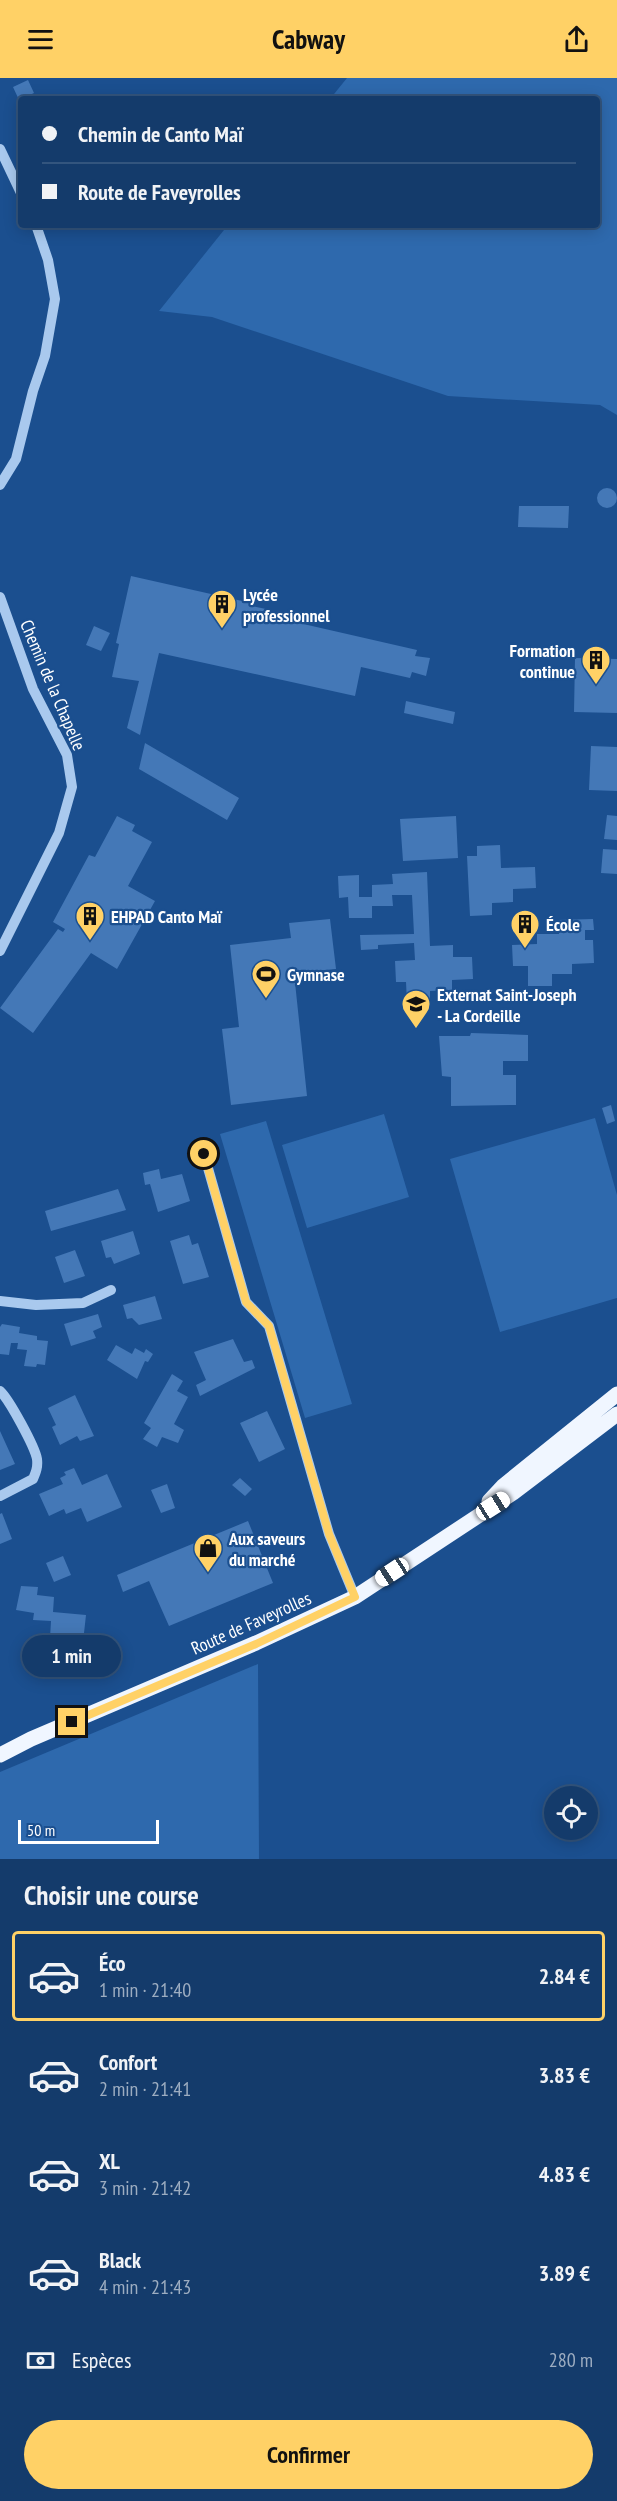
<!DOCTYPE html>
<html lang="fr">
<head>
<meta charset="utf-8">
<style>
	:root { --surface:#143b6b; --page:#1d4271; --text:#f1f3f6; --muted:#9dadc1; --line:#33557e; --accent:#ffd166 }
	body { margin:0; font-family:"PT Sans Narrow",sans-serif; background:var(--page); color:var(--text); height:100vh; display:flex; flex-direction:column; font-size:22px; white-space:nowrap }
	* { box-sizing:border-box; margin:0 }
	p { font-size:20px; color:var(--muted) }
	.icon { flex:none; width:33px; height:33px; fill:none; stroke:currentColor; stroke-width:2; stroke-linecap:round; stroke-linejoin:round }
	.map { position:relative; height:1781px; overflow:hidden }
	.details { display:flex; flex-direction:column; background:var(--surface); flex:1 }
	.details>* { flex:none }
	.top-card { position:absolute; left:18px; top:18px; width:582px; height:132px; border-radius:6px; box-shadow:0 3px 15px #0003,0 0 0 2px var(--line); display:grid; align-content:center; height:132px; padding:0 24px; background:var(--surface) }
	.tools { position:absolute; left:544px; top:1708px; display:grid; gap:12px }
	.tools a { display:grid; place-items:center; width:54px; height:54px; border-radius:50%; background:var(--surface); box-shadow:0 3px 15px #0003,0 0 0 2px var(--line); font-size:30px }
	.scale { position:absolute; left:18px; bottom:15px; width:141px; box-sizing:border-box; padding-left:6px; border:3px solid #fff; border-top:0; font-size:16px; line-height:21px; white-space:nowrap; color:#fff; -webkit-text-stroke:4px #1b4f8f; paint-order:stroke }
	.end { position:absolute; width:27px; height:27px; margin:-14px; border:8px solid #ffd166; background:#111; box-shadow:0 0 0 3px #111 }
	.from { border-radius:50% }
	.bubble { position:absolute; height:42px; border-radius:21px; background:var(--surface); box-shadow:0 3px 15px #0003,0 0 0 2px var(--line); font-size:20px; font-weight:600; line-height:42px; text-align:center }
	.car { position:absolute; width:18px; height:36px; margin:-18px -9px; border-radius:8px; box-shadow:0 0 4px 2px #0007; background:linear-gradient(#fff 24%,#345 0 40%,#fff 0 76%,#345 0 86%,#fff 0) }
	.top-card b { display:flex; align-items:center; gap:21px; height:57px; font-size:22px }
	.top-card b+b { border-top:2px solid var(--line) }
	.top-card i { width:15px; height:15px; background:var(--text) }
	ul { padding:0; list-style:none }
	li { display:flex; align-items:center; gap:18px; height:90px; margin:0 12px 9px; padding:0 12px; border:3px solid transparent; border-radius:6px }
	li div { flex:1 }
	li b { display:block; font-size:22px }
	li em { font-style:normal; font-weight:600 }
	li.on { border-color:var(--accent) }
	li>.icon { width:54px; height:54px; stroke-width:1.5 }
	h2 { padding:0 24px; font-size:27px; line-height:72px }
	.pay { display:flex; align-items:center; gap:15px; height:66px; padding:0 24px; font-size:22px }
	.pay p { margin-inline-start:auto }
	.primary-button { display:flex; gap:12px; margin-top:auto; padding:12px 24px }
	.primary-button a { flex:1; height:69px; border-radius:36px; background:var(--accent); color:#111; font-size:24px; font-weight:600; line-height:69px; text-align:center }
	header { display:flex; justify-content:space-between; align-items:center; height:78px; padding:0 24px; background:var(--accent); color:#111; font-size:27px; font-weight:600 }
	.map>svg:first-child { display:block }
	.green { fill:#2e69ad }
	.building { fill:#4478b7 }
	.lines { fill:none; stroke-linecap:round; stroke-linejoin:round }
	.minor { stroke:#a9c9ee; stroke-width:10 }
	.major { stroke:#f0f6ff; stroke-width:15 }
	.route { stroke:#ffd166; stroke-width:8 }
	.labels { text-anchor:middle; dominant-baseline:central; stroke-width:4.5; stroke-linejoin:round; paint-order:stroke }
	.poi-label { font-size:18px; font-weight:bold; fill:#fff; stroke:#1b4f8f; text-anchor:start }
	.street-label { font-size:18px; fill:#fff; stroke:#1b4f8f }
</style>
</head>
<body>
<header><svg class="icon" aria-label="menu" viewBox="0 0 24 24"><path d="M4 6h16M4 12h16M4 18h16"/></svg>Cabway<svg class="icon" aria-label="share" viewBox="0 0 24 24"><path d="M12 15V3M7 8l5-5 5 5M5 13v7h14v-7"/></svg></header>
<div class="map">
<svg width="617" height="1781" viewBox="0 0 617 1781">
	<rect width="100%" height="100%" fill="#1b4f8f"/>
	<path class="green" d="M 347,0 L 617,0 L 617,337 L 600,327 L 448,318 L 212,239 L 159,233 L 228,147 L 597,147 L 597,21 L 330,21 Z
		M 384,1036 L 409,1119 L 307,1150 L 282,1067 Z
		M 595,1040 L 617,1117 L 617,1220 L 500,1254 L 450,1081 Z
		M 266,1043 L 352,1326 L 305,1340 L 220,1056 Z
		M 258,1586 L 259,1781 L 0,1781 L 0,1694 Z"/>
	<path class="building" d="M 28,2 L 34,15 L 19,22 L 13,9 Z
		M597 420a10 10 0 1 1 20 0a10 10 0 1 1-20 0Z
		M 519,428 L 569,428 L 568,450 L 518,449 Z
		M 131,498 L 251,525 L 251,528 L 266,531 L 264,537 L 417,572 L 415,578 L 430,580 L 426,598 L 412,594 L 410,600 L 361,589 L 355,618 L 159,575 L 140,657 L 127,650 L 139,603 L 112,599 L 119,566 L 116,565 Z
		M 94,548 L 110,555 L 101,573 L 86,567 Z
		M 575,580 L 617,581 L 617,635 L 574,634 Z
		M 406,623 L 455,634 L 453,646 L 404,635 Z
		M 145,665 L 239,720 L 227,742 L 139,691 Z
		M 591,668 L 617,669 L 617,713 L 589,712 Z
		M 607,737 L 617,738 L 617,762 L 604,761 Z
		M 117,738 L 135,747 L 132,753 L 152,764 L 128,808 L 155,823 L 117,891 L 91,875 L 33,955 L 0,930 L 58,851 L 63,854 L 65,851 L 53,844 L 89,777 L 95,779 Z
		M 456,738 L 458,780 L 403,783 L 400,741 Z
		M 500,767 L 501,790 L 535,789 L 536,810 L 513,811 L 513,824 L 492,825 L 492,837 L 470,838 L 467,778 L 477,778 L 477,768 Z
		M 603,771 L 617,772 L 617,796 L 601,795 Z
		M 427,794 L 430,868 L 453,867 L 453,879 L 472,879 L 473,901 L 452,902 L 452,912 L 430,913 L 430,924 L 407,925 L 406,904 L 396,904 L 395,883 L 415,882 L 414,865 L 378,867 L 378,871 L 361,872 L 360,857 L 414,856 L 412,817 L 392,817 L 393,828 L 372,828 L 372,840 L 349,840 L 348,819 L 339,820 L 338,798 L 359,797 L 359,819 L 372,819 L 372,807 L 393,806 L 392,796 Z
		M 330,841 L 336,891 L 294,895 L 307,1018 L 231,1027 L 222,951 L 239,949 L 230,867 L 291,860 L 289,845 Z
		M 593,841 L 594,852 L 585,852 L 585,862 L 593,862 L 594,885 L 572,886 L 572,896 L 552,896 L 552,908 L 528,908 L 528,888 L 513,888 L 512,867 L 537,866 L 537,856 L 559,856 L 558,842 Z
		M 471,955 L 528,957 L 528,983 L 503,983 L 503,997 L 516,997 L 516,1027 L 451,1028 L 451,999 L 442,998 L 439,958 L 470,958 Z
		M 611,1027 L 615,1043 L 607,1046 L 602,1030 Z
		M 159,1091 L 161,1101 L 182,1096 L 190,1123 L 158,1134 L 150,1106 L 145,1107 L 143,1095 Z
		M 118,1111 L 126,1132 L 51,1153 L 45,1133 Z
		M 133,1153 L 140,1176 L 114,1186 L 111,1179 L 106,1180 L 101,1163 Z
		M 189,1157 L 192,1167 L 198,1165 L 209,1199 L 183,1206 L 170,1163 Z
		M 75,1172 L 85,1198 L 64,1205 L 55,1179 Z
		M 155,1218 L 162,1241 L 139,1247 L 132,1240 L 127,1241 L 123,1227 Z
		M 98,1236 L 102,1249 L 93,1253 L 96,1260 L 71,1268 L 64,1246 Z
		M 2,1246 L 20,1249 L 19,1255 L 37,1258 L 37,1262 L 48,1263 L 45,1287 L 37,1286 L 36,1289 L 24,1288 L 27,1272 L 17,1271 L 18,1265 L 11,1265 L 9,1277 L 0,1276 L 0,1249 Z
		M 233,1261 L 244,1284 L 252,1282 L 255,1290 L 200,1318 L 196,1307 L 206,1302 L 194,1274 Z
		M 116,1267 L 132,1276 L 135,1270 L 144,1275 L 146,1271 L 153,1276 L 148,1284 L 145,1283 L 137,1301 L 107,1282 Z
		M 172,1296 L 183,1303 L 177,1313 L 188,1319 L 174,1346 L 184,1352 L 178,1365 L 162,1359 L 157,1369 L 143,1361 L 151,1350 L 144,1345 Z
		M 75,1317 L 94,1358 L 80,1363 L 77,1358 L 60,1367 L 52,1349 L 56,1347 L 48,1330 Z
		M 267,1333 L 285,1371 L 259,1384 L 240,1345 Z
		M 0,1353 L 15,1386 L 0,1392 Z
		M 74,1390 L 82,1407 L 107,1396 L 122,1429 L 87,1444 L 81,1430 L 66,1436 L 64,1431 L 49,1438 L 39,1416 L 63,1406 L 60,1400 L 66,1397 L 64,1394 Z
		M 240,1400 L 252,1411 L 245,1418 L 232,1407 Z
		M 167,1406 L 175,1430 L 161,1435 L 151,1412 Z
		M 2,1435 L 12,1461 L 0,1466 L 0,1436 Z
		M 248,1443 L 273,1505 L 169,1548 L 149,1503 L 123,1514 L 117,1497 Z
		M 63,1478 L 71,1497 L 54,1504 L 46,1485 Z
		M 21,1508 L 38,1509 L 37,1517 L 54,1519 L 53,1534 L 86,1537 L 83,1564 L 50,1560 L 51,1543 L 33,1542 L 34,1535 L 16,1532 Z
		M 26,1576 L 45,1578 L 44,1593 L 24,1591 Z"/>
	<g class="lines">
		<path class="minor" d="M 0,71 L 21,115
			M 0,407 L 16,381 L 33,313 L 45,278 L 55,221 L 48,182 L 36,147
			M 0,519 L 33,611 L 67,677 L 72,709 L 59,755 L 0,873
			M 204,1076 L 246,1224 L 269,1248 L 329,1456 L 355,1519
			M 0,1223 L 36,1227 L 83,1225 L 111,1212
			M 0,1313 C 9,1321 35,1369 37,1381 C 38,1389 36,1394 33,1401 L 0,1418"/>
		<path class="major" d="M 489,1423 L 503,1408 L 617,1316
			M 0,1677 L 31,1661 L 256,1565 L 355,1519 L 513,1415 L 617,1336"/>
	</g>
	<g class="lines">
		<path class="route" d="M 72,1644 L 256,1566 L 355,1519 L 329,1456 L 269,1248 L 246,1224 L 204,1076"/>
	</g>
	<defs>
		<g id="building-pin" transform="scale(1.5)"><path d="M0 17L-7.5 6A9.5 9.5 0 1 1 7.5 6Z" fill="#ffd166" stroke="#1b4f8f"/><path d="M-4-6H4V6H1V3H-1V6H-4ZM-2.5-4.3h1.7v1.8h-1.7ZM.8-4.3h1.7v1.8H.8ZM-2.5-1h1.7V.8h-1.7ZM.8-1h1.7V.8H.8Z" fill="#111"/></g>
		<g id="stadium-pin" transform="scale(1.5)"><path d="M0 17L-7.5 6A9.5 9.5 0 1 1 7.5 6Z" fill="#ffd166" stroke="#1b4f8f"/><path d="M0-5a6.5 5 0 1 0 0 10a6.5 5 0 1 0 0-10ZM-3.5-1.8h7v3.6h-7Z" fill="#111"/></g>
		<g id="school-pin" transform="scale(1.5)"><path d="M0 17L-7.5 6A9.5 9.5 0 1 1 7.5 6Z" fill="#ffd166" stroke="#1b4f8f"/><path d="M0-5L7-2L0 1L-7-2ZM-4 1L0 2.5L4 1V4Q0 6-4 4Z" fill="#111"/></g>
		<g id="shop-pin" transform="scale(1.5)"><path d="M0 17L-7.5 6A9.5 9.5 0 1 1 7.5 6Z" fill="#ffd166" stroke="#1b4f8f"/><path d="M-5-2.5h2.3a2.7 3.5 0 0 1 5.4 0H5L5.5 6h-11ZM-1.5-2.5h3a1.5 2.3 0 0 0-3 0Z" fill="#111"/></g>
	</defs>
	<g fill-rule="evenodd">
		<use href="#building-pin" x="222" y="526"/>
		<use href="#building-pin" x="596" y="582"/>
		<use href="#building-pin" x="90" y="838"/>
		<use href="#building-pin" x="525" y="846"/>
		<use href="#stadium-pin" x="266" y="896"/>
		<use href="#school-pin" x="416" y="926"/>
		<use href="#shop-pin" x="208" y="1470"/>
	</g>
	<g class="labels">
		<g class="poi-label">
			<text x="243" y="516">Lycée<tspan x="243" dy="21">professionnel</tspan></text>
			<text x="575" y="572" text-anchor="end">Formation<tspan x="575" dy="21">continue</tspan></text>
			<text x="111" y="838">EHPAD Canto Maï</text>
			<text x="546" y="846">École</text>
			<text x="287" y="896">Gymnase</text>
			<text x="437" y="916">Externat Saint-Joseph<tspan x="437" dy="21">- La Cordeille</tspan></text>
			<text x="229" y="1460">Aux saveurs<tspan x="229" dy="21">du marché</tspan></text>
		</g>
		<g class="street-label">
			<text transform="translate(53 607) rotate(67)">Chemin de la Chapelle</text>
			<text transform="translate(251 1545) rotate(-24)">Route de Faveyrolles</text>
		</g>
	</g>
</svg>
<div class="tools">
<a><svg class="icon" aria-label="locate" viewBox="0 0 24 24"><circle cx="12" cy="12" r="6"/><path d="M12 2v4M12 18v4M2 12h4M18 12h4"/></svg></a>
</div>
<div class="scale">50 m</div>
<i class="end from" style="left:204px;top:1076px"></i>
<i class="end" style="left:72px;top:1644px"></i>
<div class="bubble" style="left:22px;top:1557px;width:99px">1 min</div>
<i class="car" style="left:493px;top:1428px;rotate:58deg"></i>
<i class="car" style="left:392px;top:1494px;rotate:237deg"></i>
<div class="top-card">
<b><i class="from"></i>Chemin de Canto Maï</b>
<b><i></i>Route de Faveyrolles</b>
</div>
</div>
<section class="details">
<h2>Choisir une course</h2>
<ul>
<li class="on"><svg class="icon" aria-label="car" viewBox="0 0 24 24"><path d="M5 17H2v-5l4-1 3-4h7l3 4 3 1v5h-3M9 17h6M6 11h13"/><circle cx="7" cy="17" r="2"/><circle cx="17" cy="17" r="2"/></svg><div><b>Éco</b><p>1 min · 21:40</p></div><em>2.84 €</em></li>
<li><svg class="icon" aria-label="car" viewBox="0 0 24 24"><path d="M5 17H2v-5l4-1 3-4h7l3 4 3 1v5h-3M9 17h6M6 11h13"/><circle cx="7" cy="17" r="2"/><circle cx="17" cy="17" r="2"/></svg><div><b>Confort</b><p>2 min · 21:41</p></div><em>3.83 €</em></li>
<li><svg class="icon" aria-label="car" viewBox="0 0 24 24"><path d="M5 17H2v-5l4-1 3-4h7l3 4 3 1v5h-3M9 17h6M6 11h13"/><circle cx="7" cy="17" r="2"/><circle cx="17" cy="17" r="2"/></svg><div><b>XL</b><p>3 min · 21:42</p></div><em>4.83 €</em></li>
<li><svg class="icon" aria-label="car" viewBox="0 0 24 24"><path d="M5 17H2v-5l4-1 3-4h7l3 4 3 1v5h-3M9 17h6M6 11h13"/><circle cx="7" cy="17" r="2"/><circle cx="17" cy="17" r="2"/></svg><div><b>Black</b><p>4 min · 21:43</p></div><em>3.89 €</em></li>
</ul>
<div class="pay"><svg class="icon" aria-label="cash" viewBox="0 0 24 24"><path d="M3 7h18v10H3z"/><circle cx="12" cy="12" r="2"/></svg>Espèces<p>280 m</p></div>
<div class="primary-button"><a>Confirmer</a></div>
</section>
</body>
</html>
